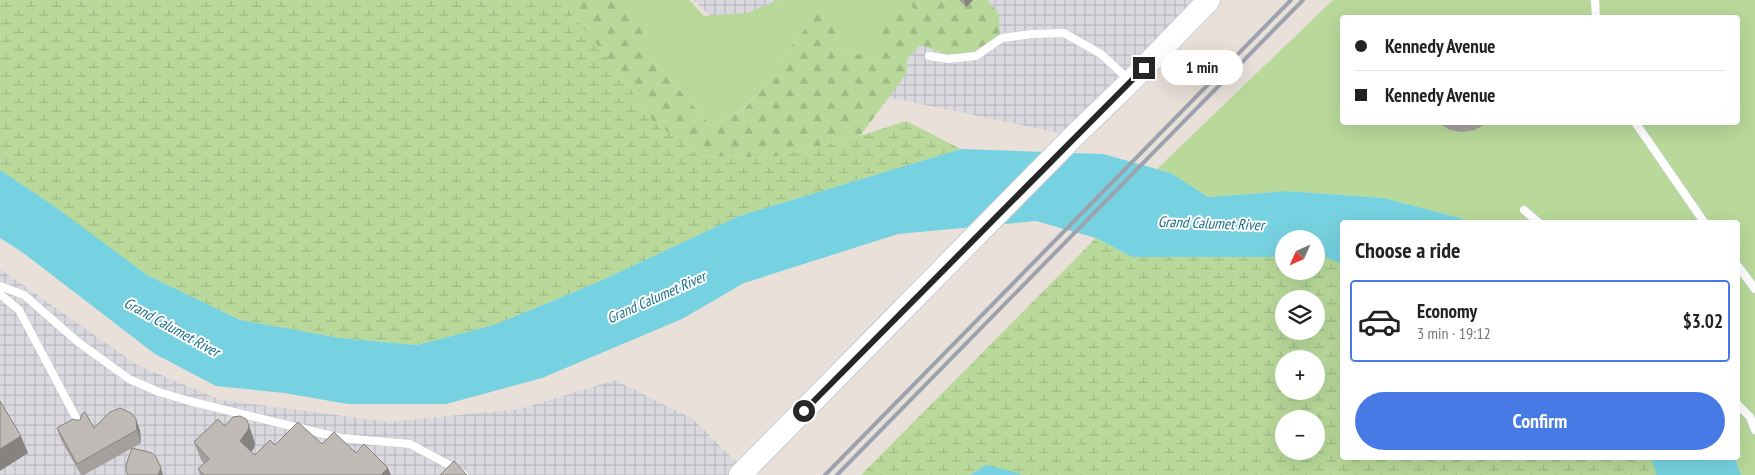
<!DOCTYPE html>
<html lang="en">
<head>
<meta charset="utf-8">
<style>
	:root { --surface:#fff; --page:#f2f2f2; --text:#222; --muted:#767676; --line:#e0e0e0; --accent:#487ae6 }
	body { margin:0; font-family:"PT Sans Narrow",sans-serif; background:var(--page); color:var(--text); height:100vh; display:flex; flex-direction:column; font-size:19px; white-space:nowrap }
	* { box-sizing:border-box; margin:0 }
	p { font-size:16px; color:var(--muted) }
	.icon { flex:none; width:28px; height:28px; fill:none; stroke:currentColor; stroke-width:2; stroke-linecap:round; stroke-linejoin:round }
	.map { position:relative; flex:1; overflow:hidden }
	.side { position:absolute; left:1340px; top:220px; width:400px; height:240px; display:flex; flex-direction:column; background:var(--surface); border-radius:5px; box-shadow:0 5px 20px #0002 }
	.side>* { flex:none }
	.banner { position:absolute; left:1340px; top:15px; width:400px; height:110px; border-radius:5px; box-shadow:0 5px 20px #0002; display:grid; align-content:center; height:110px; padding:0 15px; background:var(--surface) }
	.needle { width:32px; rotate:225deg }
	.fabs { position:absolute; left:1275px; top:230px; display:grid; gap:10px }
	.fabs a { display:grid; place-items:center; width:50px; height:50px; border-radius:50%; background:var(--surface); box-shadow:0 5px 20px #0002; font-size:25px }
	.end { position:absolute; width:22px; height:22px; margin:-11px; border:6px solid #262626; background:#fff; box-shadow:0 0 0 2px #fff }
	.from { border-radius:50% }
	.bubble { position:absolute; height:35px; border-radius:18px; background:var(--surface); box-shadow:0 5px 20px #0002; font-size:16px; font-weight:700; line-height:35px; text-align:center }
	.banner b { display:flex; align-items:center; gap:18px; height:48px; font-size:19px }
	.banner b+b { border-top:1px solid var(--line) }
	.banner i { width:12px; height:12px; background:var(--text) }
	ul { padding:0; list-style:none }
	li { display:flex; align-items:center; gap:15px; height:82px; margin:0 10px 8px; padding:0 5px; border:2px solid transparent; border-radius:5px }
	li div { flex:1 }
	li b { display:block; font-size:19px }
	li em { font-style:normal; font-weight:700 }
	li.on { border-color:var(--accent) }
	li>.icon { width:45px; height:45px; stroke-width:1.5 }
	h2 { padding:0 15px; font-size:22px; line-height:60px }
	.action { display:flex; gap:10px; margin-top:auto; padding:10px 15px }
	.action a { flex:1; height:58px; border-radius:30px; background:var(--accent); color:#fff; font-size:20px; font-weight:700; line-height:58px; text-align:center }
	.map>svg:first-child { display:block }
	.industrial { fill:url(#industrial-grid) }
	.green { fill:#b8d99a; fill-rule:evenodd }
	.forest { fill:url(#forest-firs) }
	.wetland { fill:url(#wetland-marsh); fill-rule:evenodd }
	.water { fill:#76d2e0 }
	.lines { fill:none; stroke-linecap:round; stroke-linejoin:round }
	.service-casing { stroke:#c8cdd7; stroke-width:9 }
	.secondary-casing { stroke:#c8cdd7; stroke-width:24 }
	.service { stroke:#fff; stroke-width:8 }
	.secondary { stroke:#fff; stroke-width:22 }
	.rail { stroke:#9da2af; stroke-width:4 }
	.wall { fill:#a5a09d }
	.shaded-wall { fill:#86827f }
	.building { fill:#c0bab6; stroke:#86827f }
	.route { stroke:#262626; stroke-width:6 }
	.labels { text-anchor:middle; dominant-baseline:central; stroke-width:4; stroke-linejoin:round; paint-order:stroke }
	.water-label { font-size:15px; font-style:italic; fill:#1a6f87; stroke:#fff }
</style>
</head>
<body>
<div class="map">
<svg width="1755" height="475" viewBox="0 0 1755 475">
	<defs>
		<pattern id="industrial-grid" width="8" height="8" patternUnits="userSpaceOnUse" patternTransform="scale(1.25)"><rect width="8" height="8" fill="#dad9e0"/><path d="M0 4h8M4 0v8" fill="none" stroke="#bbbac0"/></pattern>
		<pattern id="forest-firs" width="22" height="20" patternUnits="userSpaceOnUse" patternTransform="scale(1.25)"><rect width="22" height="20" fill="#b8d99a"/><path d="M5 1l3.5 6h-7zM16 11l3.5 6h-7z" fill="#9eba85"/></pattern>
		<pattern id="wetland-marsh" width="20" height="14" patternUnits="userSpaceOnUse" patternTransform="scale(1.25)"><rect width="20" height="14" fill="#b8d99a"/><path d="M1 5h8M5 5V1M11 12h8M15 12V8" fill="none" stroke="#9eba85"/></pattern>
	</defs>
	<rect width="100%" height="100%" fill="#e8e0d9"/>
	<path class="industrial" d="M 694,0 L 1209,0 L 1074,136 L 766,72 Z
		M 0,269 L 137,365 L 221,400 L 389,422 L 520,409 L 615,380 L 693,419 L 746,472 L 743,475 L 0,475 Z"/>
	<path class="green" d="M 614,0 L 689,0 L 704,16 L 747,13 L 778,0 L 910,0 L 913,10 L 882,59 L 830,48 L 820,11 L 792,45 L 765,86 L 742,110 L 711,126 L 647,53 Z
		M 1333,0 L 1755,0 L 1755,475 L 1741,475 L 1735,458 L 1738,458 L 1738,222 L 1469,222 L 1460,218 L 1384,198 L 1287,191 L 1208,197 L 1171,173 L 1157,169 ZM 1342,18 L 1738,18 L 1738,122 L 1342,122 Z"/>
	<path class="forest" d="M 562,0 L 614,0 L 650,36 L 647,53 L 711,126 L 743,110 L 765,86 L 792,45 L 820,11 L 843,22 L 830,48 L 881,59 L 882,16 L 898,6 L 913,9 L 910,0 L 959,0 L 966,7 L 973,0 L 987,0 L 999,14 L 1000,40 L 981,53 L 951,56 L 920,45 L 907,59 L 907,73 L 860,136 L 769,158 L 699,156 L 652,120 L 622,76 L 575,18 Z"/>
	<path class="wetland" d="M 0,0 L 562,0 L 575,18 L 622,76 L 652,120 L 699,156 L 769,158 L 860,136 L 906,121 L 961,149 L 739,216 L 598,282 L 494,325 L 417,345 L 340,338 L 240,320 L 147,275 L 44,200 L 0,170 Z
		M 1096,238 L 1132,257 L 1284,257 L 1284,271 L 1316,271 L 1316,256 L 1323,256 L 1342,264 L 1342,458 L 1651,458 L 1657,475 L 861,475 ZM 1284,299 L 1316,299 L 1316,331 L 1284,331 ZM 1284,359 L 1316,359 L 1316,391 L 1284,391 ZM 1284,419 L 1316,419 L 1316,451 L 1284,451 Z"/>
	<path class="water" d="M 961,149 L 1103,154 L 1171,173 L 1208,197 L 1287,191 L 1384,198 L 1460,218 L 1469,222 L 1342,222 L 1342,264 L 1323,256 L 1316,256 L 1316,239 L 1284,239 L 1284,257 L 1132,257 L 1096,238 L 1036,221 L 898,234 L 744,283 L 682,319 L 542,378 L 446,404 L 348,404 L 284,393 L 216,386 L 155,354 L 22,252 L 0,238 L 0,170 L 51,204 L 147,275 L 240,320 L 340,338 L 417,345 L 494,325 L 598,282 L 739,216 Z
		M 1651,458 L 1735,458 L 1741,475 L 1657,475 Z
		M 986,465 L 1019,473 L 1021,475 L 970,475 Z"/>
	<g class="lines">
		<g class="service-casing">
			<path id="service" d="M 1595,0 L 1596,18
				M 929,56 L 948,59 L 976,56 L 1002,38 L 1032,34 L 1064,33 L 1101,54 L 1129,80
				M 1635,122 L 1704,222
				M 1524,210 L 1538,222
				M 1738,266 L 1755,289
				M 0,286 L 24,295 L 78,342 L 129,379 L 159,392 L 189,401 L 341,438 L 410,444 L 453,467 L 464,475
				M 0,294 L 19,310 L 81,427
				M 1738,405 L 1750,417 L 1755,430"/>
		</g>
		<g class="secondary-casing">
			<path id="secondary" d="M 740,475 L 1074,136 L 1131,81 L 1209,0"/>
		</g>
		<use href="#service" class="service"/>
		<use href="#secondary" class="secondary"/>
		<path class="rail" d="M 825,475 L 1291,0
			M 837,475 L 1303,0"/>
	</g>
	<path class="wall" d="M 959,0 L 973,0 L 966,7 Z
		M 1437,122 L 1488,122 L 1475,130 L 1461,132 L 1450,130 Z
		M 136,419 L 140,431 L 141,443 L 84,475 L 81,475 L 61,440 L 57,428 L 94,428 Z
		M 225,426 L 255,443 L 254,448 L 251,452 L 255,455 L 275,445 L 322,444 L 356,453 L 391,475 L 200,475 L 198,469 L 204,464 L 201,460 L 194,442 Z"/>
	<path class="shaded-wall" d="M 964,0 L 973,0 L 966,7 Z
		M 136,419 L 140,431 L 141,443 L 137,430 Z
		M 249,425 L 255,443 L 254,448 L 247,458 L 240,441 Z
		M 21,436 L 28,453 L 0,471 L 0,449 Z
		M 161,468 L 163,475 L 158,475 Z
		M 388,468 L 391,475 L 381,475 Z"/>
	<path class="building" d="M 0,401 L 21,436 L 0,449 Z
		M 120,408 L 131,413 L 136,419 L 137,430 L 77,464 L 57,428 L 73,419 L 76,420 L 80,420 L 82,414 L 85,412 L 94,428 L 110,412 Z
		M 240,416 L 246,419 L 249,425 L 248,430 L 240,441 L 255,455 L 270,440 L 275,445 L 298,422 L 322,444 L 334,432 L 356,453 L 364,444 L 388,468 L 381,475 L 204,475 L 198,469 L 209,459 L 194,442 L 218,419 L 225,426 L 233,417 Z
		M 132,448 L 152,453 L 156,457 L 161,468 L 158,475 L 128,475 L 126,471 L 126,465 Z
		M 454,461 L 467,475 L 440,475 Z"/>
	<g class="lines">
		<path class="route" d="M 804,411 L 1144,68"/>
	</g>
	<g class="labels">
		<g class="water-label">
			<text transform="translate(1211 223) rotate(2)">Grand Calumet River</text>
			<text transform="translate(656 297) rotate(-24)">Grand Calumet River</text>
			<text transform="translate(172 327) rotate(29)">Grand Calumet River</text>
		</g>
	</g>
</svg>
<div class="fabs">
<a><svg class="needle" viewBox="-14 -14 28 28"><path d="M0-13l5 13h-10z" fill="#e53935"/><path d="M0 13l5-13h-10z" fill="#767676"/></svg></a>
<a><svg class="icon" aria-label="layers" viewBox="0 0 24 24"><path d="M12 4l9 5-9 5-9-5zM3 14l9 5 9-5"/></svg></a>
<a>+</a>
<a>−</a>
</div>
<i class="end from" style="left:804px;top:411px"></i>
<i class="end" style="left:1144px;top:68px"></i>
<div class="bubble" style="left:1161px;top:50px;width:82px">1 min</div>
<div class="banner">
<b><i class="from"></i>Kennedy Avenue</b>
<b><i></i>Kennedy Avenue</b>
</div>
<section class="side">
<h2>Choose a ride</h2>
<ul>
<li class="on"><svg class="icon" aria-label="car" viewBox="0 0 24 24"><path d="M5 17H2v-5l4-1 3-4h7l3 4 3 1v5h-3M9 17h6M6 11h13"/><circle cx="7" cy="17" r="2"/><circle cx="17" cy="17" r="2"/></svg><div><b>Economy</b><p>3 min · 19:12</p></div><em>$3.02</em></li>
</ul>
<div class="action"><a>Confirm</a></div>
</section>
</div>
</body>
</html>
